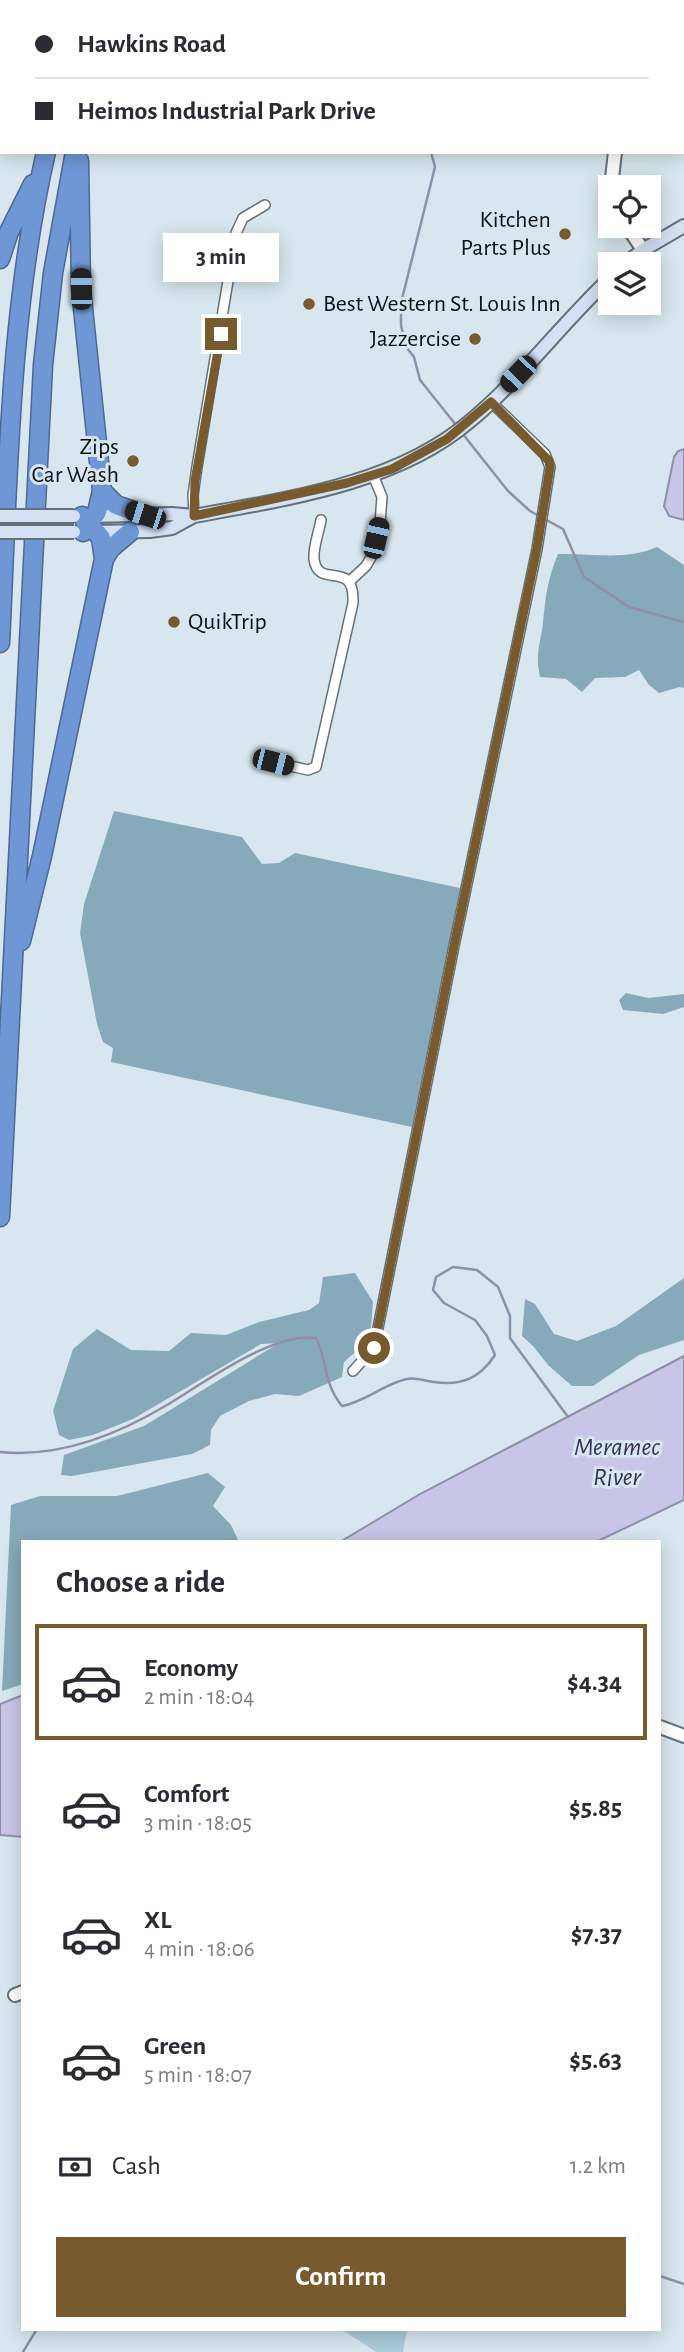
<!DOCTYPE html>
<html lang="en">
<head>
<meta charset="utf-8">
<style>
	:root { --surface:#fff; --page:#f7f7f7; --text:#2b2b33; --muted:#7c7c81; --line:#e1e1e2; --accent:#775a2d }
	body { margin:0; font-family:"Alegreya Sans",sans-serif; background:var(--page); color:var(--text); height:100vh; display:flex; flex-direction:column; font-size:26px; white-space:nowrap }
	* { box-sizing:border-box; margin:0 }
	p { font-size:23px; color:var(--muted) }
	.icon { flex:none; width:38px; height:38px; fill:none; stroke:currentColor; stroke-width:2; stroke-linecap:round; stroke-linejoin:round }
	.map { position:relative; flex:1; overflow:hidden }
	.side { position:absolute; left:21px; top:1540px; width:640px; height:791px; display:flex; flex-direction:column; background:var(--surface); border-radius:0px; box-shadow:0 4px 18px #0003 }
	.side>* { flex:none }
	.hud { position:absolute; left:0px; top:0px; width:684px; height:154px; box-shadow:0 4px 18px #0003; display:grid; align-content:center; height:154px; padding:0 35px; background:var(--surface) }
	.controls { position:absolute; left:598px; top:175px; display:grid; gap:14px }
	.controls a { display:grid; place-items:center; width:63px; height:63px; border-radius:0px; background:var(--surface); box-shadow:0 4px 18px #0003; font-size:35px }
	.end { position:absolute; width:32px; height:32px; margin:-16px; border:9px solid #775a2d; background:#fff; box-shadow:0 0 0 4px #fff }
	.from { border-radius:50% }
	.bubble { position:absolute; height:49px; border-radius:0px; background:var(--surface); box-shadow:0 4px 18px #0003; font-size:23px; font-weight:700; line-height:49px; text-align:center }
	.car { position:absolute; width:21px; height:42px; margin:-21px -10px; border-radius:9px; box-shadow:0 0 5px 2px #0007; background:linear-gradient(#222 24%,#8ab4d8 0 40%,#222 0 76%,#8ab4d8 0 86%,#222 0) }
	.hud b { display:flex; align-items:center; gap:24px; height:66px; font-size:26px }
	.hud b+b { border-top:2px solid var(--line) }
	.hud i { width:18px; height:18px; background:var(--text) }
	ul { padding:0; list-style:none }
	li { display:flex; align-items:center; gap:21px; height:116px; margin:0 14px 10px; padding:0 21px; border:4px solid transparent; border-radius:0px }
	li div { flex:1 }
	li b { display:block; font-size:26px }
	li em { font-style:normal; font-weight:700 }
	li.active { border-color:var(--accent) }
	li>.icon { width:63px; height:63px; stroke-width:1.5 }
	h2 { padding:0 35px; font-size:32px; line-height:84px }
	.pay { display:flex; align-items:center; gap:18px; height:77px; padding:0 35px; font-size:26px }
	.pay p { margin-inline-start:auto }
	.button { display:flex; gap:14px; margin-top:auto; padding:14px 35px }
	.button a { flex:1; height:80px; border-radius:0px; background:var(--accent); color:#fff; font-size:28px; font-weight:700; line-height:80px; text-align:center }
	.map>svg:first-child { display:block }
	.green { fill:#aaccdb }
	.forest { fill:#87aabb }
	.water { fill:#c8c5e7; stroke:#908fa8; stroke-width:2 }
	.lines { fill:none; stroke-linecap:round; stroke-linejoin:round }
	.stream { stroke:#908fa8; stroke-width:2.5 }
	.minor-casing { stroke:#637178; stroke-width:12 }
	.tertiary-casing { stroke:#637178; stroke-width:16 }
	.secondary-casing { stroke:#637178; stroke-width:16 }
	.motorway-casing { stroke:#4d6892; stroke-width:21 }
	.minor { stroke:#fff; stroke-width:9 }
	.tertiary { stroke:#fff; stroke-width:12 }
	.secondary { stroke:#d4e0f3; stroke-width:12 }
	.motorway { stroke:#6f97d6; stroke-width:18 }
	.secondary-bridge-casing { stroke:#637178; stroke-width:16; stroke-linecap:butt }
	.secondary-bridge { stroke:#d4e0f3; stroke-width:12 }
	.route { stroke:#775a2d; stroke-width:9 }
	.poi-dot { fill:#775a2d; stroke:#d8e7ef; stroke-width:2.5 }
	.labels { text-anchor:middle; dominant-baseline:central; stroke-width:6; stroke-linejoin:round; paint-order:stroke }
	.poi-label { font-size:24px; fill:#0d1215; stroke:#d8e7ef; text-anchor:end }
	.water-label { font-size:26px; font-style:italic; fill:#38315d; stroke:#d8e7ef }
</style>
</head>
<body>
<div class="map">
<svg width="684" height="2352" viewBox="0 0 684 2352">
	<rect width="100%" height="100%" fill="#d8e7ef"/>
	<path class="green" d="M 341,2329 L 407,2329 L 403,2352 L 376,2352 Z"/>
	<path class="forest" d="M 657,547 L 684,565 L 684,688 L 680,687 L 659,693 L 649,685 L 639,670 L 625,677 L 595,678 L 582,692 L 566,679 L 540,677 C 535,652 540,647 543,623 C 546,595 547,581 558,554 C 593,553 625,561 657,547 Z
		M 114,811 L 242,837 L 262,864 L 279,863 L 295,853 L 460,888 L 412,1127 L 111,1062 L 113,1048 L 103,1042 L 97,1024 L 80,933 L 84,904 Z
		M 626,993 L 648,998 L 684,994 L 684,1007 L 663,1014 L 623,1010 L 619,1000 Z
		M 355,1273 L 373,1302 L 370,1339 L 344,1362 L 342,1377 L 299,1396 L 275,1394 L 249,1401 L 220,1416 L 211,1430 L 210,1445 L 192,1454 L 72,1476 L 61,1475 L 64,1455 L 144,1426 L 279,1343 L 261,1344 L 133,1419 L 93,1435 L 69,1440 L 59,1435 L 53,1411 L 73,1349 L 97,1329 L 131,1350 L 169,1351 L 191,1333 L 226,1335 L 259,1322 L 309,1310 L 319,1303 L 323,1277 Z
		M 684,1278 L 684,1340 L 639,1355 L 593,1386 L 572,1386 L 548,1365 L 533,1346 L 522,1336 L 525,1299 L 535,1304 L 554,1334 L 577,1341 L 616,1326 Z
		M 208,1473 L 225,1487 L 213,1506 L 231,1525 L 239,1542 L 23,1542 L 23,1684 L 2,1691 L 11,1505 L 40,1496 L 117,1496 Z"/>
	<path class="water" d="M 684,449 L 684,520 L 669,516 L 664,506 L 674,457 L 678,451 Z
		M 684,1356 L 684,1500 L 596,1542 L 340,1542 L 420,1494 Z
		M 23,1695 L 23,1837 L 0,1835 L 0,1704 Z"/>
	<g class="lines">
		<path class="stream" d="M 251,2 L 252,0
			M 431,152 L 435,167 L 401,303 L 401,326 L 407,348 L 414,357 L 420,380 L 456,425
			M 462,433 L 508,491 L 530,511 L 563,529 L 584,577 L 629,607 L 684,622
			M 0,1452 C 59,1458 117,1435 167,1405 C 204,1383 272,1332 316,1338 C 328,1362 323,1383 342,1406 C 363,1402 378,1389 397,1382 C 414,1375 418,1380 434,1382 C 462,1386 480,1378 495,1355 L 487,1336 L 475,1320 L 444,1303 L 433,1290 L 436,1277 L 453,1267 L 477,1270 L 498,1287 L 510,1316 L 510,1338 L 568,1417
			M 660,2276 L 684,2284
			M 23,2352 L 37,2329"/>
		<g class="minor-casing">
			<path id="minor" d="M 436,0 L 436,2
				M 194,516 L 193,495 L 197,467 L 236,233 L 243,218 L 265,205
				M 350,581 L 366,566 L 373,554 L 380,523 L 382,497 L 373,475
				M 273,762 L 308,770 L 316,767 L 353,603 C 355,557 318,591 314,559 C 313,547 319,532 321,520
				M 353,1371 L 374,1348 L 454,946 L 537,549 L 550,467 L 545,454 L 491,402"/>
		</g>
		<g class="tertiary-casing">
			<path id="tertiary" d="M 646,2 L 646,0
				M 611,187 L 615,152
				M 627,226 L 643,250
				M 660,1727 L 684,1736
				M 15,1995 L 23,1992"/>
		</g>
		<g class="secondary-casing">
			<path id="secondary" d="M 625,264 L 643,250 L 684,226
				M 90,516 L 172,514 L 194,516 C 286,499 396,484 469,422 C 521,379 562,323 611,277
				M 93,532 L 150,531 L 172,528 L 194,516"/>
		</g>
		<g class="motorway-casing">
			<path id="motorway" d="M 88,2 L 89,0
				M 118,2 L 119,0
				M 79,161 L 81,289 L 102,491 L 97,512 L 83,532
				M 0,259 L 9,232 L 33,184
				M 102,491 L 116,505 L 145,515
				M 104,559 L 110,549 L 130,532
				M 0,643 C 8,479 9,313 46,152
				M 21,941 L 42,856 L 104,559 L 101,538 L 82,516
				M 0,1217 L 43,365 L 53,273 L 75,152"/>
		</g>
		<use href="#minor" class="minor"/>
		<use href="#tertiary" class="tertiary"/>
		<use href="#secondary" class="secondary"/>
		<use href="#motorway" class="motorway"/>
		<g class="secondary-bridge-casing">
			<path id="secondary-bridge" d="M 0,516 L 74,516
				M 0,532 L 74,532"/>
		</g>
		<use href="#secondary-bridge" class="secondary-bridge"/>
	</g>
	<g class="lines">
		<path class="route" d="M 221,334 L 195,481 L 194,516 L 347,483 L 392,469 L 447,439 L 491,402 L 549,461 L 550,467 L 537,548 L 454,946 L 374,1348"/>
	</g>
	<g class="poi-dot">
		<circle cx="565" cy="234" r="7"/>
		<circle cx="309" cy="304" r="7"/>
		<circle cx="475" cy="339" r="7"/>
		<circle cx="133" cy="461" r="7"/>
		<circle cx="174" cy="622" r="7"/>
	</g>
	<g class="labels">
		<g class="poi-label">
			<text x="551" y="220">Kitchen<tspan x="551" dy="28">Parts Plus</tspan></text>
			<text x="323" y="304" text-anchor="start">Best Western St. Louis Inn</text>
			<text x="461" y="339">Jazzercise</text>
			<text x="119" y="447">Zips<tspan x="119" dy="28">Car Wash</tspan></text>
			<text x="188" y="622" text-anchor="start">QuikTrip</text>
		</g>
		<g class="water-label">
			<text x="617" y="1447">Meramec<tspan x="617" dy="30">River</tspan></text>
		</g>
	</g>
</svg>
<div class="controls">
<a><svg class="icon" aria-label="locate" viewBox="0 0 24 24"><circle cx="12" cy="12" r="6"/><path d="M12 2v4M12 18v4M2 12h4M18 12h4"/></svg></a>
<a><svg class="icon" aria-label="layers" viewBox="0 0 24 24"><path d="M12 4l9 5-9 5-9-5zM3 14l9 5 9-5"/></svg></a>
</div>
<i class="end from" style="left:374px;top:1348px"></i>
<i class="end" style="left:221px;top:334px"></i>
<div class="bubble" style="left:163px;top:233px;width:116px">3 min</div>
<i class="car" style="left:81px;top:289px;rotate:359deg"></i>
<i class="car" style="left:518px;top:374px;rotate:224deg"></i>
<i class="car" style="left:145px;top:515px;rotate:288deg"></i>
<i class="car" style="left:376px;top:538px;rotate:13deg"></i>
<i class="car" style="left:273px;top:762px;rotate:104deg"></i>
<div class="hud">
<b><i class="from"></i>Hawkins Road</b>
<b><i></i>Heimos Industrial Park Drive</b>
</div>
<section class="side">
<h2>Choose a ride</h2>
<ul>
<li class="active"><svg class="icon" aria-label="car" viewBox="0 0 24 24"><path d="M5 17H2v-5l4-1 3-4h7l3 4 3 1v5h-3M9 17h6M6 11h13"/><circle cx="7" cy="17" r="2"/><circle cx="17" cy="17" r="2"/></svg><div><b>Economy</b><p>2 min · 18:04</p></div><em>$4.34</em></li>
<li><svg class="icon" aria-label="car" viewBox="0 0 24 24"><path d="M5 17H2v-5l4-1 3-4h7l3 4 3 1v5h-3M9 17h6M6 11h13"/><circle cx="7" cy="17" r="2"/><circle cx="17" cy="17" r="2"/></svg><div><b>Comfort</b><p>3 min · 18:05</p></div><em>$5.85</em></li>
<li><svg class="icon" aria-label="car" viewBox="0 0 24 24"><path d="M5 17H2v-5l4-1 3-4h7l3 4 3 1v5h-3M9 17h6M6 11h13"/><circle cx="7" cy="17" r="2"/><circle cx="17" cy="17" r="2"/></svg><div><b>XL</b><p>4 min · 18:06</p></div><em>$7.37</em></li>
<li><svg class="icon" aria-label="car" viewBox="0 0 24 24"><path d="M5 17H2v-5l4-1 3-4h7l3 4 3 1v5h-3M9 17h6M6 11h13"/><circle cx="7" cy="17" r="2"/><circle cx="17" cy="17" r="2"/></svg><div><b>Green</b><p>5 min · 18:07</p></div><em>$5.63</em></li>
</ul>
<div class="pay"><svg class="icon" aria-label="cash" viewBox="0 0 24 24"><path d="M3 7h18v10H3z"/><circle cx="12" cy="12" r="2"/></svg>Cash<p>1.2 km</p></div>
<div class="button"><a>Confirm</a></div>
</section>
</div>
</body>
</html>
